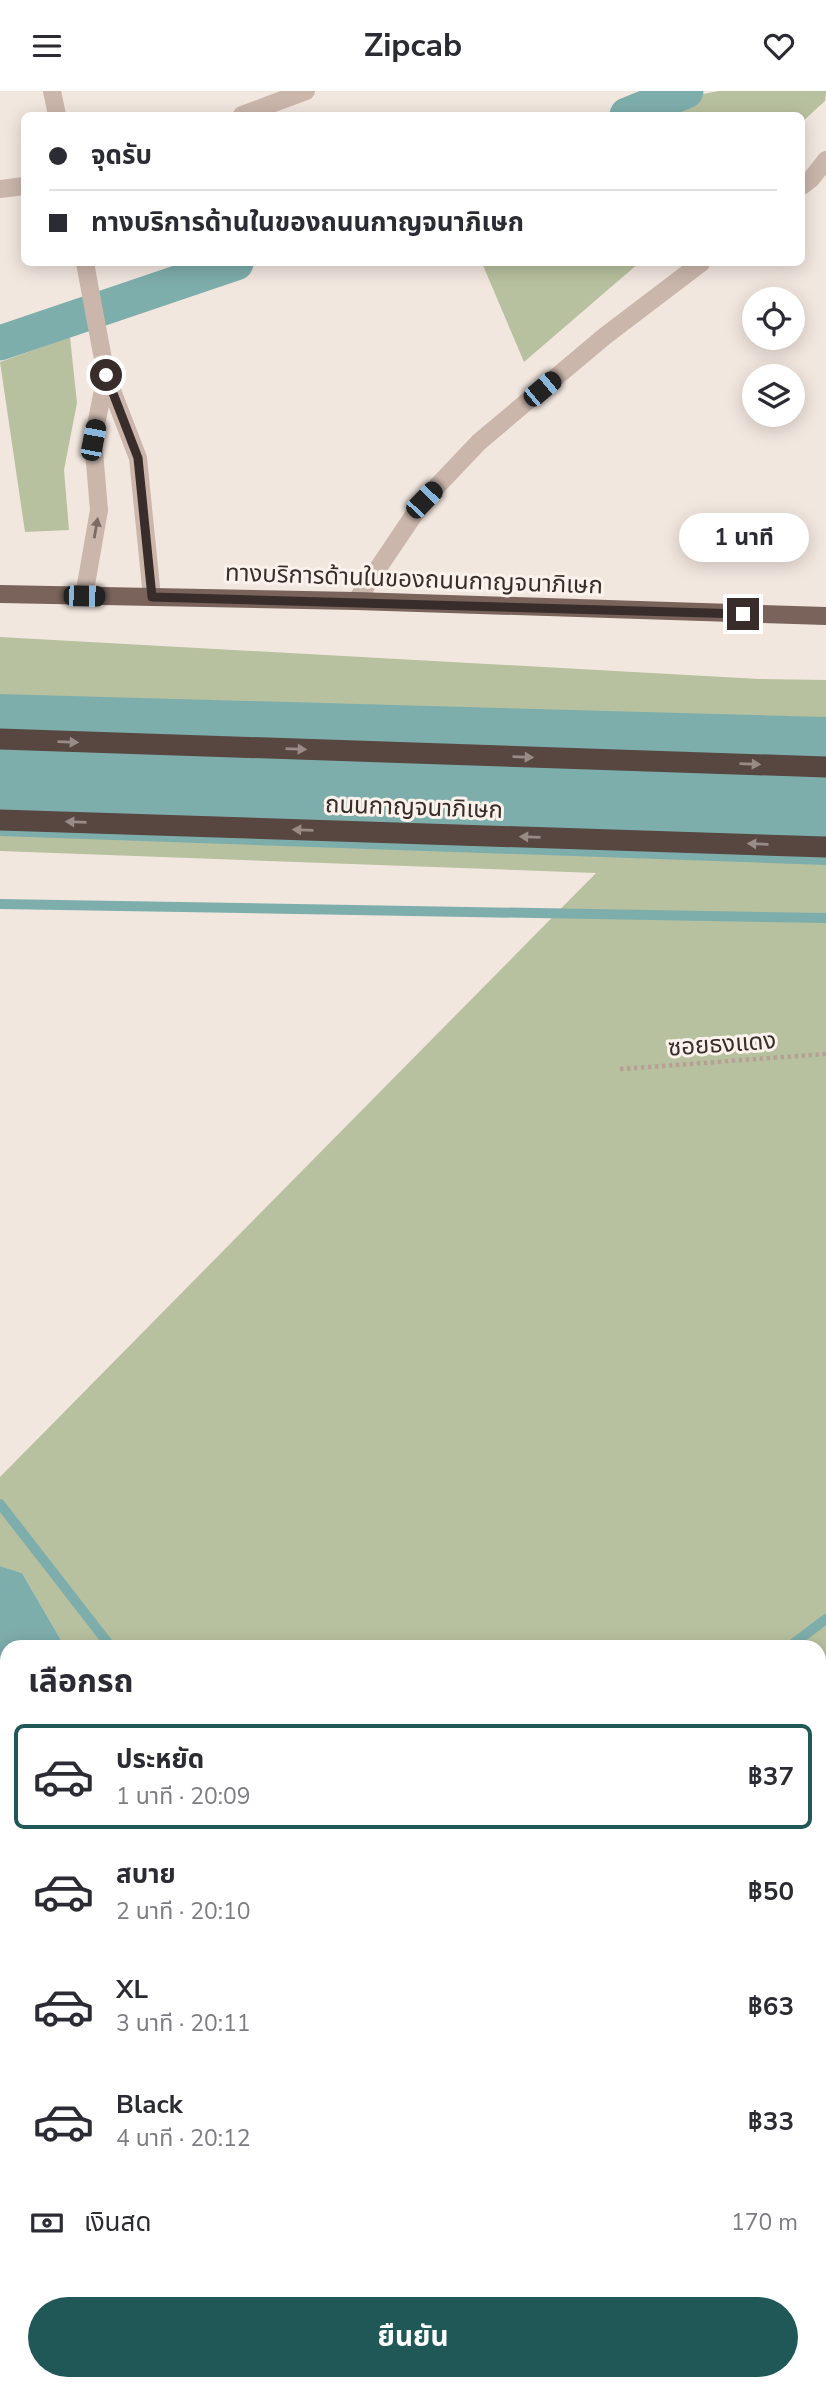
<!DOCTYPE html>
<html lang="th">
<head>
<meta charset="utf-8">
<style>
	:root { --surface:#fff; --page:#f7f7f7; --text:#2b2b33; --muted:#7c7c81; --line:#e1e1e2; --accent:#205857 }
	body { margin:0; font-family:"Nunito Sans","Noto Sans Thai",sans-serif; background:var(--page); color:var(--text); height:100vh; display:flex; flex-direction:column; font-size:26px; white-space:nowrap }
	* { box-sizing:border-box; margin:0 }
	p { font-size:23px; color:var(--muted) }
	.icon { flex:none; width:38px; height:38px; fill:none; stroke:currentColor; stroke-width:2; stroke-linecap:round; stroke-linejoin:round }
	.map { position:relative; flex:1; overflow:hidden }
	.panel { position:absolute; left:0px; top:1549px; width:826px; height:751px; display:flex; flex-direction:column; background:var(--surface); border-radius:21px 21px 0 0; box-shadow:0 4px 18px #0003 }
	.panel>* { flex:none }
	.hud { position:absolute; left:21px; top:21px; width:784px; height:154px; border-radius:10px; box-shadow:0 4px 18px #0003; display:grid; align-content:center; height:154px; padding:0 28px; background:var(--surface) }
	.buttons { position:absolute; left:742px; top:196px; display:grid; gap:14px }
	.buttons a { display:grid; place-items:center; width:63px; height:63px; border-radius:50%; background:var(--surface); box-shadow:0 4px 18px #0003; font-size:35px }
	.end { position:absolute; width:32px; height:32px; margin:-16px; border:9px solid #382d2a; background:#fff; box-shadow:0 0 0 4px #fff }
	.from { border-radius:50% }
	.bubble { position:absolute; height:49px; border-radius:24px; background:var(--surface); box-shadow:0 4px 18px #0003; font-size:23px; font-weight:700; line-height:49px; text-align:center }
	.car { position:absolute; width:21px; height:42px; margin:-21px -10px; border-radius:9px; box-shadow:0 0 5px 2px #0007; background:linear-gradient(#222 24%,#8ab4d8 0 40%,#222 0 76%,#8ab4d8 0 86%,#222 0) }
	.hud b { display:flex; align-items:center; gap:24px; height:66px; font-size:26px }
	.hud b+b { border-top:2px solid var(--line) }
	.hud i { width:18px; height:18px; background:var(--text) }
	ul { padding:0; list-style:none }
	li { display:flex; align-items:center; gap:21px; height:105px; margin:0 14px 10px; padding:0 14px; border:4px solid transparent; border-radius:10px }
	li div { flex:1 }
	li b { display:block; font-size:26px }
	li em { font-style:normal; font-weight:700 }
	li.active { border-color:var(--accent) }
	li>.icon { width:63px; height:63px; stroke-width:1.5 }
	h2 { padding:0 28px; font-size:32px; line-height:84px }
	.pay { display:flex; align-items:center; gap:18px; height:77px; padding:0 28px; font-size:26px }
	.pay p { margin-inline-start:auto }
	.cta { display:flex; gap:14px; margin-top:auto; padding:14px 28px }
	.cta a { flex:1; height:80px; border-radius:42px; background:var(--accent); color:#fff; font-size:28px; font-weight:700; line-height:80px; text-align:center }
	header { display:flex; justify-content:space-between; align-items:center; height:91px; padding:0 28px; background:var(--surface); font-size:32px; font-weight:700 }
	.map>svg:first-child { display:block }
	.green { fill:#b8c19f }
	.water { fill:#7eaeac }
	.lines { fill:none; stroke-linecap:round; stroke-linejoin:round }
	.stream { stroke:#7eaeac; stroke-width:10 }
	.canal { stroke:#7eaeac; stroke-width:35 }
	.path { stroke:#b6a095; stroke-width:4.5; stroke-dasharray:3.5 3.5; stroke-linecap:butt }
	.minor { stroke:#cab6ab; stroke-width:18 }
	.major { stroke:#79635b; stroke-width:18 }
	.highway { stroke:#584641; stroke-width:21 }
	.oneway { fill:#7a6b64 }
	.oneway2 { fill:#998b85 }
	.route { stroke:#382d2a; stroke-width:9 }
	.labels { text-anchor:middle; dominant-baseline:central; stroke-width:6; stroke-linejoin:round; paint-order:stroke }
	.street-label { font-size:24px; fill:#382d2a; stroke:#faf2eb }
</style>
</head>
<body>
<header><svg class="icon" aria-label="menu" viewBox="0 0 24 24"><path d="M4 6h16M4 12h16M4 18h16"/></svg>Zipcab<svg class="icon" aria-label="heart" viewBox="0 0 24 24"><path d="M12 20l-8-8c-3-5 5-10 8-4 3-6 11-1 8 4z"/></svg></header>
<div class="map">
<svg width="826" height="2299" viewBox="0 0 826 2299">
	<rect width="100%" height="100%" fill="#f2e7df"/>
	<path class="green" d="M 719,0 L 826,0 L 826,1 L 825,10 L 802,31 L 802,24 L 651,24 L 703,3 Z
		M 482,172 L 639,172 L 524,271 Z
		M 70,246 L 77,312 L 64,379 L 69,439 L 25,441 L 0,271 Z
		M 0,546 L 759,588 L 826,589 L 826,2299 L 294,2299 L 305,2292 L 819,2292 L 819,1556 L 65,1556 L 22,1482 L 0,1475 L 0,1386 L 596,782 L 0,760 Z
		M 7,1845 L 7,2277 L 0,2280 L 0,1848 Z"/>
	<path class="water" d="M 0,603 L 826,626 L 826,774 L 0,745 Z
		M 0,1475 L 22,1482 L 65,1556 L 7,1556 L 7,1845 L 0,1848 Z
		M 7,2277 L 7,2292 L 305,2293 L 294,2299 L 0,2299 L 0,2280 Z"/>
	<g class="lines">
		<path class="stream" d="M 0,813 L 826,827
			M 0,1413 L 111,1556
			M 789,1556 L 826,1528"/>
		<path class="canal" d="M 627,24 L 686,0
			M 0,252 L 236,172"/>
		<path class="path" d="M 620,978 L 826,963
			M 0,1865 L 7,1862
			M 507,2292 L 512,2299
			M 349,2299 L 353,2292"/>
		<path class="minor" d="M 52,0 L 57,24
			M 242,24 L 306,0
			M 802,95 L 811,88 L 826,69
			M 0,98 L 24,95
			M 85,172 L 106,284 L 138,367 L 152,506
			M 84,505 L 99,419 L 93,349 L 106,284
			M 356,510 L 424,409 L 479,351 L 605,245 L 701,172"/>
		<path class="major" d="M 0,503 L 356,510 L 826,525"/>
		<path class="highway" d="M 0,648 L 826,676
			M 0,729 L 826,756"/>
	</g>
	<defs><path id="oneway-solid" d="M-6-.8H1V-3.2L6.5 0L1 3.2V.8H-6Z" transform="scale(1.75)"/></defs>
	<use class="oneway" href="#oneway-solid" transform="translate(96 437) rotate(-80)"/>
	<g class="oneway2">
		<use href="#oneway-solid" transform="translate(68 651) rotate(2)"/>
		<use href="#oneway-solid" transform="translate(296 658) rotate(2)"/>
		<use href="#oneway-solid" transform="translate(523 666) rotate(2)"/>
		<use href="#oneway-solid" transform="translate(750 673) rotate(2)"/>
		<use href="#oneway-solid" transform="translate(76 731) rotate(-178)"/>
		<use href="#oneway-solid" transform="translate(303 739) rotate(-178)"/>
		<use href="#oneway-solid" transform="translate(530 746) rotate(-178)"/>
		<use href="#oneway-solid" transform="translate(758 753) rotate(-178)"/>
	</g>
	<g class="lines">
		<path class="route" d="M 106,284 L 138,367 L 152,506 L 743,523"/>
	</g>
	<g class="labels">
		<g class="street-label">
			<text transform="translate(414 488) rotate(2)">ทางบริการด้านในของถนนกาญจนาภิเษก</text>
			<text transform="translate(414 716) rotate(2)">ถนนกาญจนาภิเษก</text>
			<text transform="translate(722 953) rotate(-4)">ซอยธงแดง</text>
		</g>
	</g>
</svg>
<div class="buttons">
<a><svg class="icon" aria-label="locate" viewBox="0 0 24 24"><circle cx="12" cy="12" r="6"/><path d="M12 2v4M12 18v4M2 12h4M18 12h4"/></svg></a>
<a><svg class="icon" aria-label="layers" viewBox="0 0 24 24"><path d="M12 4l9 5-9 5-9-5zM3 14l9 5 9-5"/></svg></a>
</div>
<i class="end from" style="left:106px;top:284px"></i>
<i class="end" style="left:743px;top:523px"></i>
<div class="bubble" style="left:679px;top:422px;width:130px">1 นาที</div>
<i class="car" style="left:542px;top:298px;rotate:50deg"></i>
<i class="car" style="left:93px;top:349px;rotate:11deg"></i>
<i class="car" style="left:424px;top:409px;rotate:44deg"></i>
<i class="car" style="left:84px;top:505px;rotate:91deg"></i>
<div class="hud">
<b><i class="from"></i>จุดรับ</b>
<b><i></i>ทางบริการด้านในของถนนกาญจนาภิเษก</b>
</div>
<section class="panel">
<h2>เลือกรถ</h2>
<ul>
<li class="active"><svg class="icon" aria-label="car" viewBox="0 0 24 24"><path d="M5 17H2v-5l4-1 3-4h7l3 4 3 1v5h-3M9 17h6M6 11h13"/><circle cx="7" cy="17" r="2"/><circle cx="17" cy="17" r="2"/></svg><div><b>ประหยัด</b><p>1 นาที · 20:09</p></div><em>฿37</em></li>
<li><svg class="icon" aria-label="car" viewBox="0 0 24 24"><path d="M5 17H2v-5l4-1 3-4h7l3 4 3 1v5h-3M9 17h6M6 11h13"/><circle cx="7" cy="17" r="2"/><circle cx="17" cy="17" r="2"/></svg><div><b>สบาย</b><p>2 นาที · 20:10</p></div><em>฿50</em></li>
<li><svg class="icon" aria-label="car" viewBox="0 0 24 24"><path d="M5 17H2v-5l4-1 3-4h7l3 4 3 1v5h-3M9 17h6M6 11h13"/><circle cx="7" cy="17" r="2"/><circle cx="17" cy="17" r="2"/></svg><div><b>XL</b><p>3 นาที · 20:11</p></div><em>฿63</em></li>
<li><svg class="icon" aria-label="car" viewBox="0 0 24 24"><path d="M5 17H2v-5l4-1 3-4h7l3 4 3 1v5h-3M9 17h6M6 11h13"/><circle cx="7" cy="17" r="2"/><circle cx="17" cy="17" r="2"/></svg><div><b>Black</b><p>4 นาที · 20:12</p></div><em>฿33</em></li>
</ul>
<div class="pay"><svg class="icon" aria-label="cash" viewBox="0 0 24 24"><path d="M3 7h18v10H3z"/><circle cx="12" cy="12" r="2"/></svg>เงินสด<p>170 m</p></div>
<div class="cta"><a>ยืนยัน</a></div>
</section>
</div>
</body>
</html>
